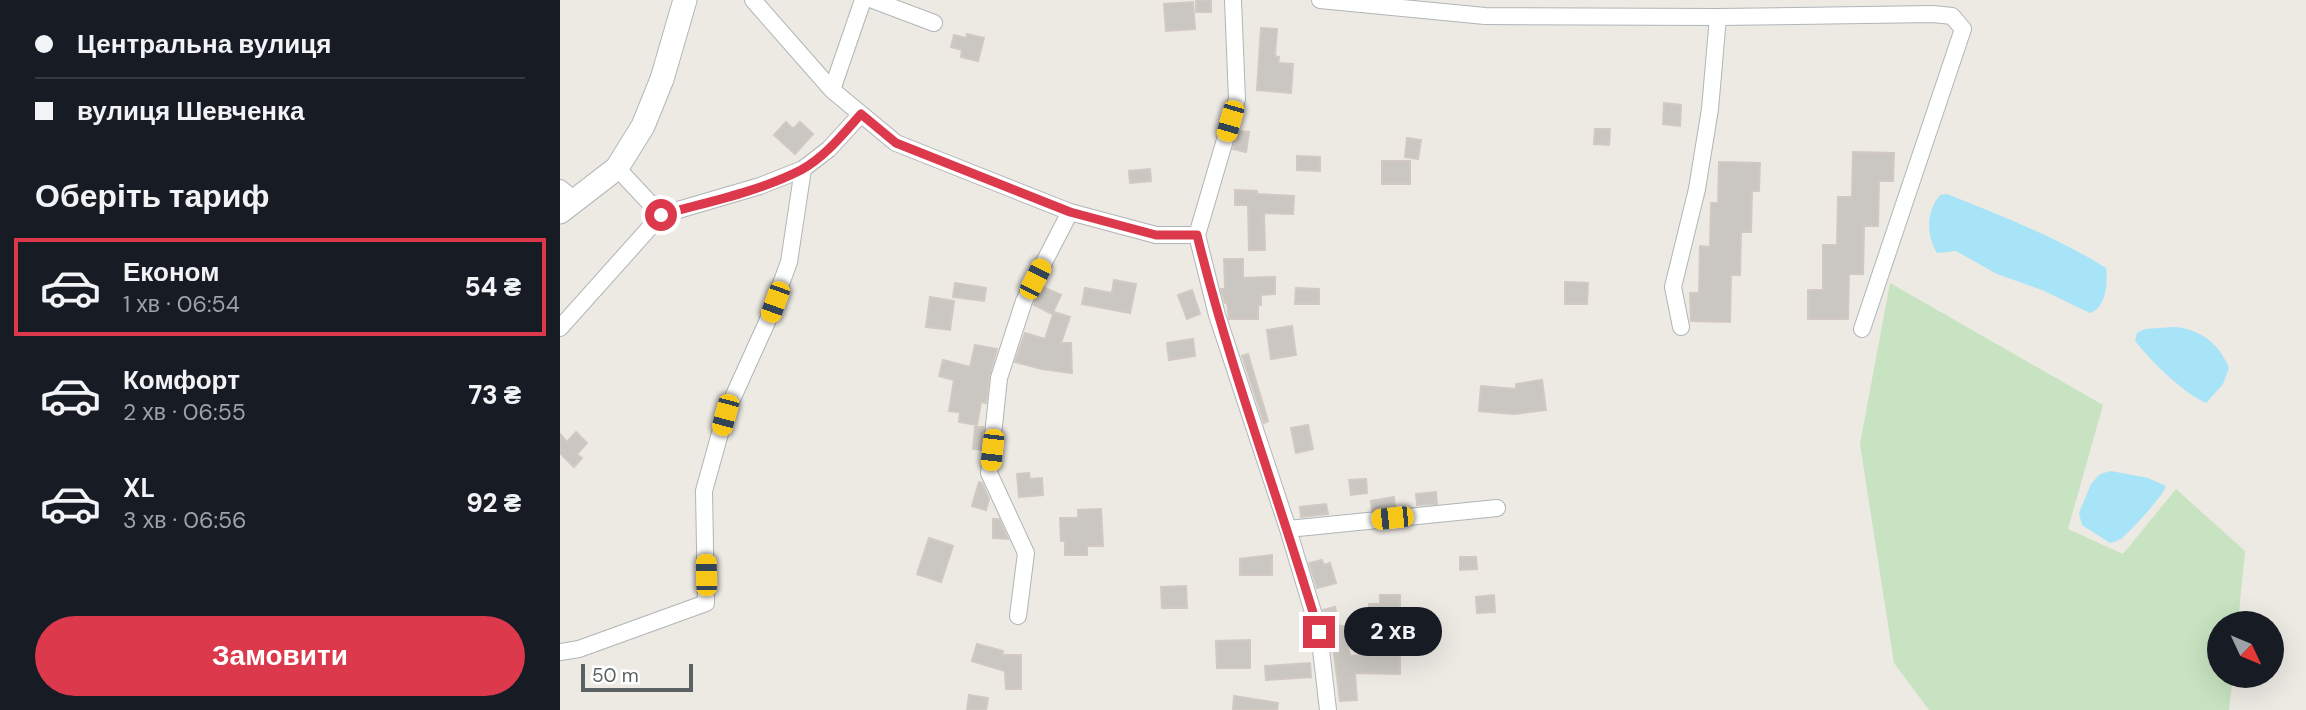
<!DOCTYPE html>
<html lang="uk">
<head>
<meta charset="utf-8">
<style>
	:root { --surface:#171b24; --page:#242831; --text:#f1f3f6; --muted:#9ea1a6; --line:#363941; --accent:#dc3a4c }
	body { margin:0; font-family:"DM Sans",sans-serif; background:var(--page); color:var(--text); height:100vh; display:flex; flex-direction:column; font-size:26px; white-space:nowrap }
	* { box-sizing:border-box; margin:0 }
	p { font-size:23px; color:var(--muted) }
	.icon { flex:none; width:38px; height:38px; fill:none; stroke:currentColor; stroke-width:2; stroke-linecap:round; stroke-linejoin:round }
	.map { position:relative; flex:1; overflow:hidden }
	.drawer { display:flex; flex-direction:column; background:var(--surface); width:560px }
	.drawer>* { flex:none }
	.hud { display:grid; align-content:center; height:154px; padding:0 35px; background:var(--surface) }
	.needle { width:46px; rotate:134deg }
	.fabs { position:absolute; left:1647px; top:611px; display:grid; gap:14px }
	.fabs a { display:grid; place-items:center; width:77px; height:77px; border-radius:50%; background:var(--surface); box-shadow:0 7px 28px #0002; font-size:35px }
	.scale { position:absolute; left:21px; bottom:18px; width:112px; box-sizing:border-box; padding-left:7px; border:4px solid #5b6063; border-top:0; font-size:19px; line-height:24px; white-space:nowrap; color:#5b6063; -webkit-text-stroke:5px #fff; paint-order:stroke }
	.end { position:absolute; width:32px; height:32px; margin:-16px; border:9px solid #dc3a4c; background:#fff; box-shadow:0 0 0 4px #fff }
	.from { border-radius:50% }
	.bubble { position:absolute; height:49px; border-radius:24px; background:var(--surface); box-shadow:0 7px 28px #0002; font-size:23px; font-weight:800; line-height:49px; text-align:center }
	.car { position:absolute; width:21px; height:42px; margin:-21px -10px; border-radius:9px; box-shadow:0 0 5px 2px #0007; background:linear-gradient(#f5c518 24%,#345 0 40%,#f5c518 0 76%,#345 0 86%,#f5c518 0) }
	.hud b { display:flex; align-items:center; gap:24px; height:66px; font-size:26px }
	.hud b+b { border-top:2px solid var(--line) }
	.hud i { width:18px; height:18px; background:var(--text) }
	ul { padding:0; list-style:none }
	li { display:flex; align-items:center; gap:21px; height:98px; margin:0 14px 10px; padding:0 21px; border:4px solid transparent; border-radius:0px }
	li div { flex:1 }
	li b { display:block; font-size:26px }
	li em { font-style:normal; font-weight:800 }
	li.current { border-color:var(--accent) }
	li>.icon { width:63px; height:63px; stroke-width:1.5 }
	h2 { padding:0 35px; font-size:32px; line-height:84px }
	.action { display:flex; gap:14px; margin-top:auto; padding:14px 35px }
	.action a { flex:1; height:80px; border-radius:42px; background:var(--accent); color:#fff; font-size:28px; font-weight:800; line-height:80px; text-align:center }
	main { display:flex; flex:1; min-height:0 }
	.map>svg:first-child { display:block }
	.green { fill:#c7e3c1 }
	.water { fill:#a8e4f8 }
	.building { fill:#cac6c2; stroke:#d1c9c2; stroke-width:2 }
	.lines { fill:none; stroke-linecap:round; stroke-linejoin:round }
	.street-casing { stroke:#b0b5b7; stroke-width:18 }
	.secondary-casing { stroke:#b2b7ba; stroke-width:25 }
	.street { stroke:#fff; stroke-width:16 }
	.secondary { stroke:#fff; stroke-width:23 }
	.route { stroke:#dc3a4c; stroke-width:9 }
</style>
</head>
<body>
<main>
<section class="drawer">
<div class="hud">
<b><i class="from"></i>Центральна вулиця</b>
<b><i></i>вулиця Шевченка</b>
</div>
<h2>Оберіть тариф</h2>
<ul>
<li class="current"><svg class="icon" aria-label="car" viewBox="0 0 24 24"><path d="M5 17H2v-5l4-1 3-4h7l3 4 3 1v5h-3M9 17h6M6 11h13"/><circle cx="7" cy="17" r="2"/><circle cx="17" cy="17" r="2"/></svg><div><b>Економ</b><p>1 хв · 06:54</p></div><em>54 ₴</em></li>
<li><svg class="icon" aria-label="car" viewBox="0 0 24 24"><path d="M5 17H2v-5l4-1 3-4h7l3 4 3 1v5h-3M9 17h6M6 11h13"/><circle cx="7" cy="17" r="2"/><circle cx="17" cy="17" r="2"/></svg><div><b>Комфорт</b><p>2 хв · 06:55</p></div><em>73 ₴</em></li>
<li><svg class="icon" aria-label="car" viewBox="0 0 24 24"><path d="M5 17H2v-5l4-1 3-4h7l3 4 3 1v5h-3M9 17h6M6 11h13"/><circle cx="7" cy="17" r="2"/><circle cx="17" cy="17" r="2"/></svg><div><b>XL</b><p>3 хв · 06:56</p></div><em>92 ₴</em></li>
</ul>
<div class="action"><a>Замовити</a></div>
</section>
<div class="map">
<svg width="1746" height="710" viewBox="0 0 1746 710">
	<rect width="100%" height="100%" fill="#ede9e3"/>
	<path class="green" d="M 1330,283 L 1543,405 L 1508,529 L 1563,554 L 1616,489 L 1685,551 L 1678,623 L 1659,623 L 1659,676 L 1673,676 L 1669,710 L 1369,710 L 1334,663 L 1300,444 Z"/>
	<path class="water" d="M 1387,194 C 1439,215 1499,238 1546,268 C 1548,283 1546,308 1530,313 L 1482,290 L 1437,274 L 1396,251 L 1377,253 C 1366,234 1366,212 1380,195 Z
		M 1613,327 C 1639,328 1660,344 1669,368 L 1663,384 L 1646,403 C 1622,392 1592,362 1575,341 L 1577,333 L 1585,329 Z
		M 1551,471 L 1588,478 L 1606,486 C 1604,495 1569,533 1561,539 C 1558,541 1553,542 1550,543 L 1522,525 L 1519,513 L 1531,484 L 1540,474 Z"/>
	<path class="building" d="M 636,0 L 651,0 L 651,12 L 636,12 Z
		M 633,2 L 635,29 L 606,31 L 604,4 Z
		M 701,28 L 717,29 L 715,56 L 719,57 L 718,63 L 733,64 L 731,93 L 697,90 Z
		M 407,34 L 424,38 L 418,61 L 401,57 L 402,50 L 391,47 L 394,35 L 406,38 Z
		M 1104,103 L 1121,105 L 1120,126 L 1103,124 Z
		M 226,122 L 233,129 L 240,122 L 253,134 L 235,154 L 214,135 Z
		M 1035,129 L 1050,129 L 1049,145 L 1034,144 Z
		M 679,131 L 689,132 L 686,152 L 673,149 Z
		M 847,138 L 861,140 L 858,159 L 845,157 Z
		M 1293,152 L 1334,153 L 1333,181 L 1319,181 L 1318,226 L 1304,226 L 1303,274 L 1289,274 L 1288,319 L 1248,319 L 1248,290 L 1263,290 L 1263,245 L 1277,245 L 1278,197 L 1292,197 Z
		M 737,156 L 760,157 L 760,171 L 737,170 Z
		M 822,161 L 850,161 L 850,184 L 822,184 Z
		M 1159,162 L 1200,163 L 1199,191 L 1192,191 L 1191,232 L 1181,232 L 1180,275 L 1171,275 L 1170,322 L 1131,321 L 1130,293 L 1139,293 L 1140,246 L 1150,247 L 1151,203 L 1158,203 Z
		M 590,169 L 591,181 L 570,183 L 569,171 Z
		M 675,190 L 697,191 L 697,194 L 734,196 L 733,214 L 704,213 L 705,250 L 689,250 L 688,205 L 675,205 Z
		M 664,259 L 683,259 L 683,278 L 715,277 L 715,294 L 701,295 L 701,305 L 698,305 L 698,319 L 669,319 L 667,303 L 665,303 L 661,289 L 665,289 Z
		M 554,280 L 576,284 L 570,313 L 522,304 L 525,288 L 552,293 Z
		M 1005,282 L 1028,283 L 1027,304 L 1005,304 Z
		M 395,283 L 426,288 L 424,301 L 393,297 Z
		M 483,287 L 501,295 L 492,314 L 474,305 Z
		M 736,288 L 759,289 L 759,304 L 735,304 Z
		M 632,290 L 640,314 L 627,319 L 618,295 Z
		M 370,297 L 394,301 L 390,330 L 366,327 Z
		M 494,312 L 510,317 L 501,343 L 511,343 L 512,373 L 482,369 L 455,362 L 465,333 L 485,339 Z
		M 732,326 L 736,355 L 711,359 L 707,330 Z
		M 633,339 L 635,356 L 609,360 L 607,343 Z
		M 415,345 L 437,349 L 429,377 L 426,403 L 421,402 L 417,425 L 399,422 L 400,412 L 389,411 L 394,380 L 379,376 L 383,360 L 410,367 Z
		M 688,354 L 708,421 L 704,423 L 682,356 Z
		M 982,380 L 986,410 L 954,414 L 919,411 L 921,386 L 956,389 L 956,384 Z
		M 748,425 L 753,449 L 736,453 L 731,428 Z
		M 415,427 L 423,427 L 421,450 L 413,449 Z
		M 16,432 L 27,443 L 17,454 L 22,458 L 14,467 L 0,453 L 0,434 L 7,442 Z
		M 469,473 L 470,479 L 482,478 L 483,495 L 459,497 L 457,474 Z
		M 806,479 L 807,493 L 791,495 L 789,480 Z
		M 419,482 L 422,483 L 429,499 L 426,510 L 412,506 Z
		M 876,492 L 877,504 L 857,505 L 856,494 Z
		M 834,497 L 835,508 L 812,510 L 811,501 Z
		M 766,504 L 768,514 L 741,517 L 740,507 Z
		M 541,509 L 543,546 L 527,546 L 527,555 L 505,555 L 505,541 L 501,541 L 500,518 L 518,518 L 518,510 Z
		M 433,519 L 439,519 L 448,539 L 433,538 Z
		M 369,538 L 393,546 L 381,582 L 357,574 Z
		M 712,555 L 712,575 L 680,575 L 680,559 Z
		M 900,557 L 916,557 L 917,569 L 900,570 Z
		M 762,560 L 764,565 L 770,563 L 776,583 L 757,588 L 749,563 Z
		M 626,586 L 627,608 L 602,608 L 601,587 Z
		M 820,595 L 840,595 L 840,674 L 795,673 L 797,700 L 780,701 L 772,638 L 770,639 L 763,610 L 775,607 L 779,626 L 785,626 L 790,656 L 812,654 L 812,624 L 810,624 L 809,604 L 820,604 Z
		M 934,595 L 935,612 L 917,613 L 916,597 Z
		M 690,640 L 690,668 L 657,668 L 656,641 Z
		M 417,644 L 443,651 L 442,655 L 461,655 L 461,689 L 446,689 L 445,671 L 412,661 Z
		M 750,663 L 751,677 L 706,680 L 705,666 Z
		M 409,695 L 428,698 L 426,710 L 407,710 Z
		M 674,696 L 718,703 L 717,710 L 673,710 Z"/>
	<g class="lines">
		<g class="street-casing">
			<path id="street" d="M 193,0 L 272,90 L 336,143 L 510,212 L 596,235 L 637,235 L 657,315 L 728,529 L 759,632 L 768,710
				M 313,0 L 374,23
				M 760,0 L 925,16 L 1158,17 L 1373,14 L 1392,16 L 1403,29 L 1302,329
				M 272,90 L 303,0
				M 57,168 L 101,215 L 200,186 L 243,169
				M 0,188 L 15,200
				M 637,235 L 677,99 L 673,0
				M 1121,327 L 1113,287 L 1137,189 L 1150,109 L 1158,17
				M 0,328 L 101,215
				M 728,529 L 937,508
				M 458,616 L 466,553 L 429,473 L 439,378 L 464,301 L 510,212
				M 0,652 L 19,649 L 146,603 L 144,491 L 165,415 L 207,322 L 229,262 L 243,169 L 269,149 L 301,114"/>
		</g>
		<g class="secondary-casing">
			<path id="secondary" d="M 0,212 L 57,168 L 83,126 L 102,79 L 125,0"/>
		</g>
		<use href="#street" class="street"/>
		<use href="#secondary" class="secondary"/>
	</g>
	<g class="lines">
		<path class="route" d="M 101,215 C 147,202 198,192 241,170 C 265,157 283,134 301,114 L 336,143 L 510,212 L 596,235 L 637,235 C 670,369 719,499 759,632"/>
	</g>
</svg>
<div class="fabs">
<a><svg class="needle" viewBox="-14 -14 28 28"><path d="M0-13l5 13h-10z" fill="#e53935"/><path d="M0 13l5-13h-10z" fill="#9ea1a6"/></svg></a>
</div>
<div class="scale">50 m</div>
<i class="end from" style="left:101px;top:215px"></i>
<i class="end" style="left:759px;top:632px"></i>
<div class="bubble" style="left:784px;top:607px;width:98px">2 хв</div>
<i class="car" style="left:670px;top:121px;rotate:196deg"></i>
<i class="car" style="left:475px;top:279px;rotate:27deg"></i>
<i class="car" style="left:215px;top:302px;rotate:200deg"></i>
<i class="car" style="left:165px;top:415px;rotate:195deg"></i>
<i class="car" style="left:432px;top:450px;rotate:186deg"></i>
<i class="car" style="left:832px;top:518px;rotate:264deg"></i>
<i class="car" style="left:146px;top:575px;rotate:359deg"></i>
</div>
</main>
</body>
</html>
